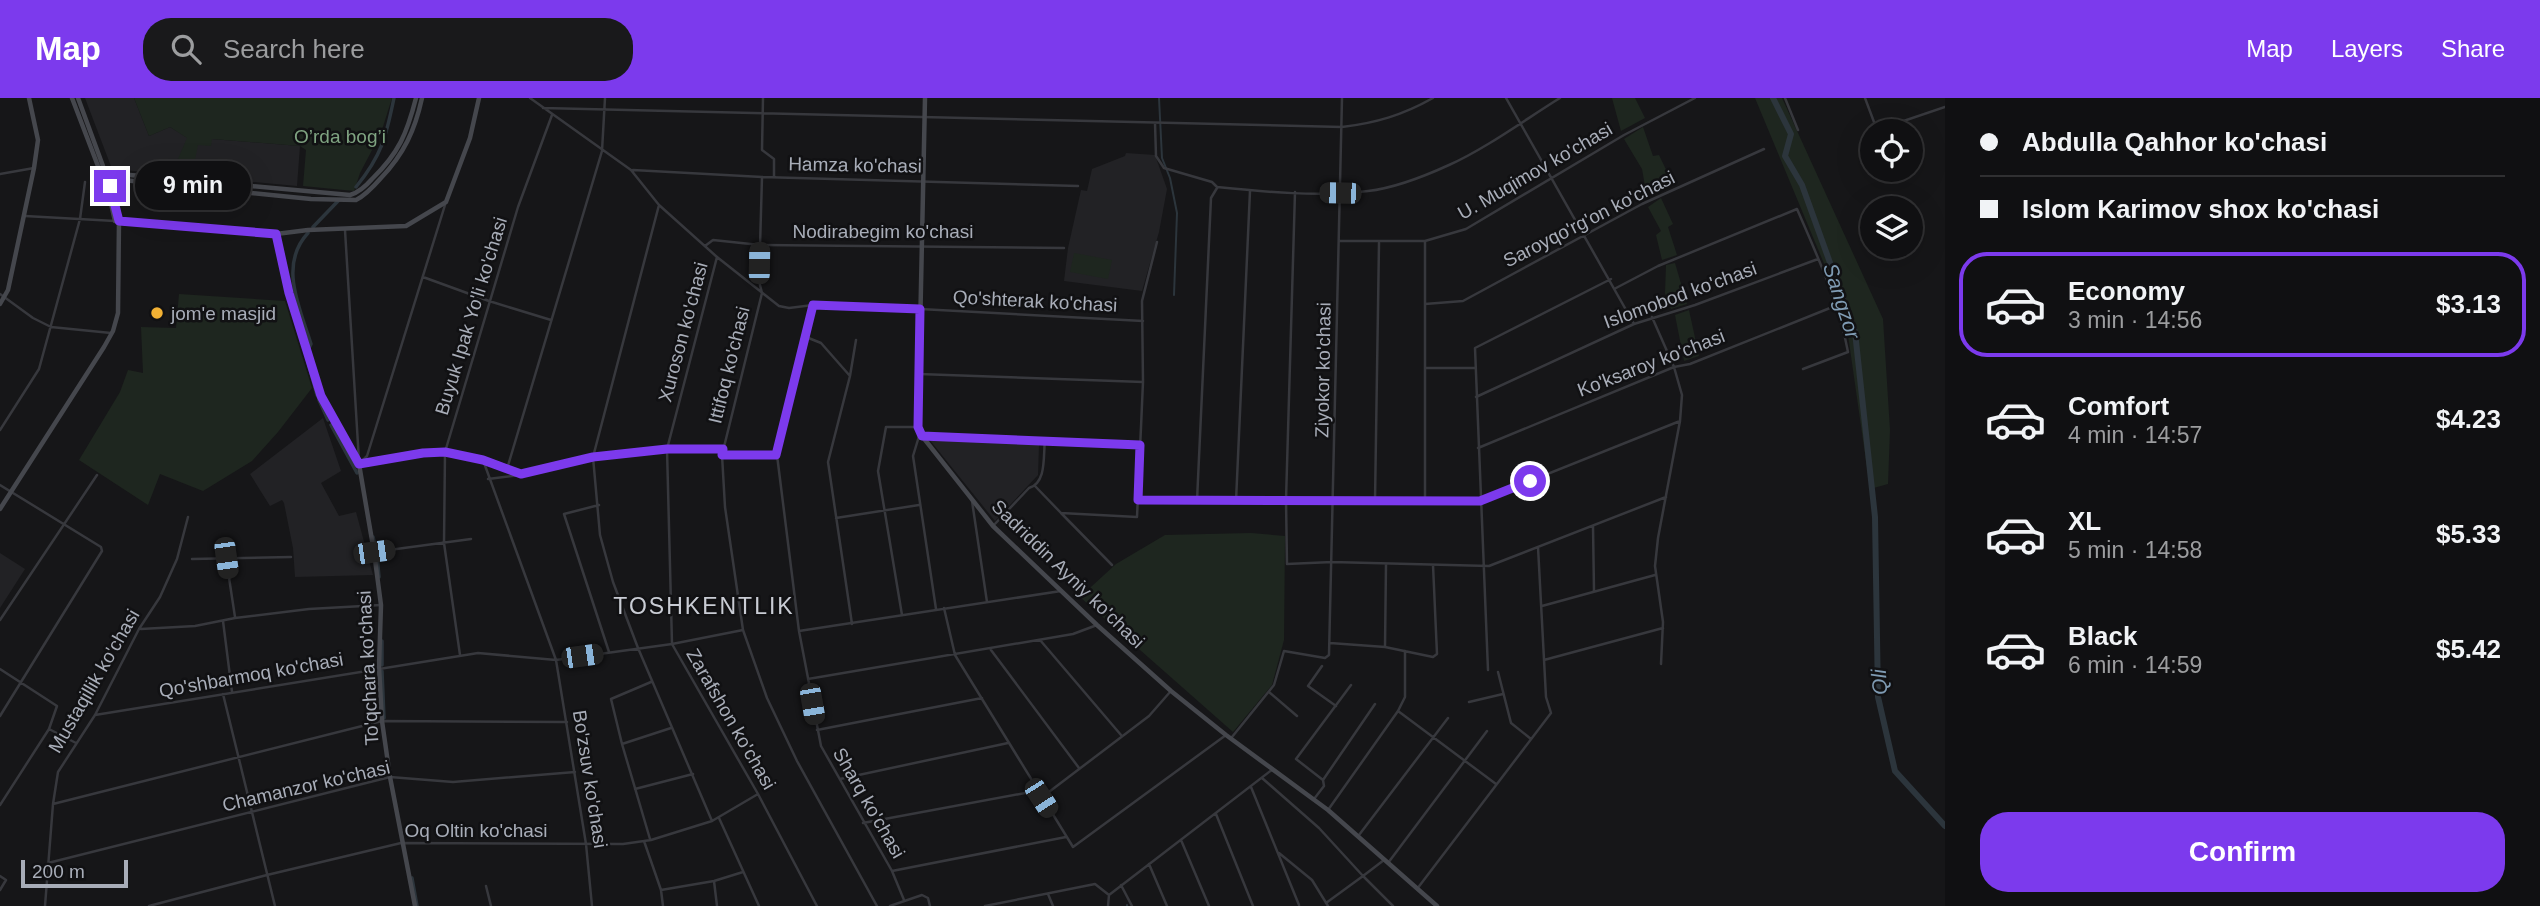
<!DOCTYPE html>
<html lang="en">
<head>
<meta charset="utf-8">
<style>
	:root { --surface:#101012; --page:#19191b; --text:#f1f3f6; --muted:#9c9d9f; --line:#303032; --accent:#7c3aed }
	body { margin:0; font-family:Helvetica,sans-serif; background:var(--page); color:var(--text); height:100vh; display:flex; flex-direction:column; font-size:26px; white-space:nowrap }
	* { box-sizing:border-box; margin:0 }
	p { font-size:23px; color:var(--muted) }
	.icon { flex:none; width:38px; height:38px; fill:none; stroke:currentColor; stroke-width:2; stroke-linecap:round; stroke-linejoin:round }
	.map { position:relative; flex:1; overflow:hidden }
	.panel { display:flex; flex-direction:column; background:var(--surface); width:595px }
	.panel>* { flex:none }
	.banner { display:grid; align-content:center; height:154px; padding:0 35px; background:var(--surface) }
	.controls { position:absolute; left:1860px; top:21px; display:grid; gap:14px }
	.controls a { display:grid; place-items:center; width:63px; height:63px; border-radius:50%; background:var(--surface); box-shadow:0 7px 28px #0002,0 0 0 2px var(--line); font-size:35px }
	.scale { position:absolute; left:21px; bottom:18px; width:107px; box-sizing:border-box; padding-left:7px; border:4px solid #a8adb8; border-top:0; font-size:19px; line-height:24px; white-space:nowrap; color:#a8adb8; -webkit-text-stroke:5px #111113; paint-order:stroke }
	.end { position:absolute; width:32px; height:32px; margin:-16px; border:9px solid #7c3aed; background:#fff; box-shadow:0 0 0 4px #fff }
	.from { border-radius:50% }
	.bubble { position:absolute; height:49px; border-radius:24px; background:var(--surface); box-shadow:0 7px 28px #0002,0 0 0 2px var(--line); font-size:23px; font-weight:700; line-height:49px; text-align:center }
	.car { position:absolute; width:21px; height:42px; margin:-21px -10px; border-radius:9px; box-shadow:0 0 5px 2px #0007; background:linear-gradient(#222 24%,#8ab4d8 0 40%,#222 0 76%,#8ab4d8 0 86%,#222 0) }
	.banner b { display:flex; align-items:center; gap:24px; height:66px; font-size:26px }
	.banner b+b { border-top:2px solid var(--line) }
	.banner i { width:18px; height:18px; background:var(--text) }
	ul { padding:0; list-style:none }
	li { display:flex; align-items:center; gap:21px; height:105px; margin:0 14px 10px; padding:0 21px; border:4px solid transparent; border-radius:28px }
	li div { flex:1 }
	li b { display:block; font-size:26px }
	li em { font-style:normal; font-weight:700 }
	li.selected { border-color:var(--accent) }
	li>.icon { width:63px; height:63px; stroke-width:1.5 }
	.action { display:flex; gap:14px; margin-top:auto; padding:14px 35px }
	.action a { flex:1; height:80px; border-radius:28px; background:var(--accent); color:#fff; font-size:28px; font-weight:700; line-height:80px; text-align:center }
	header { display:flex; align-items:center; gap:42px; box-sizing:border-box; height:98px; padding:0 35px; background:var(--accent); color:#fff }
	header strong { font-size:33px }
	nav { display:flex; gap:38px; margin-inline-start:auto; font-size:24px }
	.search { width:490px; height:63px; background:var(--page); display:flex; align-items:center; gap:18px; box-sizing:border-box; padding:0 24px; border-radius:28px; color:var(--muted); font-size:26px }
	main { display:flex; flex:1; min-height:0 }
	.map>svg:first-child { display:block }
	.built { fill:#222225 }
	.green { fill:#1e261f }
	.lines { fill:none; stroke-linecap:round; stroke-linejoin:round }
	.stream { stroke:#2c353c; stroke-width:2 }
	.canal { stroke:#2c353c; stroke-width:3.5 }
	.river { stroke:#2c353c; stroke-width:6 }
	.street { stroke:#37383d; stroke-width:2.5 }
	.secondary { stroke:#45474d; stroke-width:4.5 }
	.route { stroke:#7c3aed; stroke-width:9 }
	.poi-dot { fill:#f2b134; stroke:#111113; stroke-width:2.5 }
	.labels { text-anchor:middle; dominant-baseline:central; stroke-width:5; stroke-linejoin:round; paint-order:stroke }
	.park-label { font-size:19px; fill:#7fa381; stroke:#111113 }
	.street-label { font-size:19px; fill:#a8adb8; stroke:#111113 }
	.poi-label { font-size:19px; fill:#a8adb8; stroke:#111113; text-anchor:start }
	.water-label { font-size:21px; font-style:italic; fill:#7f9bb3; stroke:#111113 }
	.quarter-label { font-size:23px; letter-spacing:2px; fill:#c9ccd4; stroke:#111113 }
</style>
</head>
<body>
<header>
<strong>Map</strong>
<div class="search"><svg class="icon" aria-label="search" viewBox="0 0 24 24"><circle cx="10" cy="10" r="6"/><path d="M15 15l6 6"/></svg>Search here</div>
<nav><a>Map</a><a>Layers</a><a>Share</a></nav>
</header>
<main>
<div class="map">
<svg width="1945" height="808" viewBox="0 0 1945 808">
	<rect width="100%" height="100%" fill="#161618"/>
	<path class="built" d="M 85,0 L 134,0 L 149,38 L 170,29 L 186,39 L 300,48 L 297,88 L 112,71 Z
		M 1126,55 L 1155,57 L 1167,91 L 1159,134 L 1142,193 L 1064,183 L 1068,150 L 1081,92 L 1087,93 L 1092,71 L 1125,58 Z
		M 323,320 L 341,373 L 321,385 L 339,418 L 356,414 L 373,477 L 295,479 L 293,450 L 284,405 L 282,402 L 270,408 L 250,376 Z
		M 929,341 L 1039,347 L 1038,377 L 995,423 Z
		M 0,455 L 25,471 L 0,510 Z"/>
	<path class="green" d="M 134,0 L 392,0 L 381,35 L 360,75 L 354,93 L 303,88 L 306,52 L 300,48 L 212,41 L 211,48 L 198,47 L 195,62 L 185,61 L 183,76 L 174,70 L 187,40 L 170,29 L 149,38 Z
		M 1612,0 L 1635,0 L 1645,20 L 1621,33 Z
		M 1755,0 L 1782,0 L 1883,221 L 1890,332 L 1888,386 L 1870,391 L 1845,216 Z
		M 1643,29 L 1653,58 L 1659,57 L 1673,86 L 1647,99 L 1642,71 L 1624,41 Z
		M 1661,100 L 1673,126 L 1668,129 L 1677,157 L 1662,162 L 1656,137 L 1661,133 L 1648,109 Z
		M 1074,155 L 1112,162 L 1108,181 L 1070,174 Z
		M 1675,165 L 1687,206 L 1671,211 L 1665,195 L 1666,167 Z
		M 179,196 L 285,203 L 312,290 L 278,334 L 252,363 L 203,393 L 160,376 L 148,407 L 79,362 L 120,294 L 128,272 L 143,275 L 141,229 L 176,230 Z
		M 1689,212 L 1699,258 L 1684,263 L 1675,217 Z
		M 1251,435 L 1285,438 L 1284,542 L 1272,587 L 1233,634 L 1080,499 L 1116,466 L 1165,437 Z"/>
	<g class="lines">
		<path class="stream" d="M 1159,0 L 1162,60 L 1170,80 L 1177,115 L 1174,197
			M 1127,807 L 1127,808"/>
		<path class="canal" d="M 356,89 C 382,57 386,39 394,0
			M 313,129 L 339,102
			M 308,135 C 278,167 300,210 311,246 L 309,250
			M 306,257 L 317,297
			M 319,302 L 328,322
			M 331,327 L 357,375
			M 373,439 L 376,451
			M 377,457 L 379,479
			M 382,567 L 382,543
			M 382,573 L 384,620
			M 412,780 L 417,808"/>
		<path class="river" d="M 1773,0 L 1791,36 L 1785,58 L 1802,87 L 1855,234 L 1875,419 L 1878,599 L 1895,673 L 1945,728"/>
		<path class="street" d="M 530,0 L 631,72 L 659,107 L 717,159 L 667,351 L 672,546 L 758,696 L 817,808
			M 763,0 L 762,52 L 774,61 L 774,79
			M 1506,0 L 1634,226
			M 1785,0 L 1798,32
			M 1865,0 L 1877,32 L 1945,9
			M 543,10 L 1342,29 C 1376,25 1403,17 1433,0
			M 1155,25 L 1156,58 L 1164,70 L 1212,84 L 1217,89 C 1266,94 1319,99 1368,93 C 1395,90 1425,78 1449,67 C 1485,51 1526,21 1560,0
			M 633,72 L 762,79 L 1078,88
			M 0,76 L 34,70
			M 762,79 L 759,183 L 762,195 L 722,357 L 725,409 L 743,532 L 767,600 L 797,663 L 877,808
			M 1295,94 L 1286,402 L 1287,466 L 1332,464 L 1489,468 L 1666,399
			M 659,107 L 593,359 L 600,437 L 613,484 L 638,550 L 712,723
			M 25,118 L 115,123
			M 345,132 L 359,363
			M 1340,143 L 1425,143 L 1466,131 L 1624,37 L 1695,0
			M 705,148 L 713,142 L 760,147 L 1064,150
			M 717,159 L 779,208 L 789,210 L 813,207 L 920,211 L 1143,223
			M 423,179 L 489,203 L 551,222
			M 1616,190 L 1658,168 L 1797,111 C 1817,157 1839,205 1848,254 L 1803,271
			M 0,196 L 33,220 L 51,229 L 111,235
			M 1425,206 L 1463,203 L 1642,106 L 1764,51
			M 813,207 L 777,357 L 799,533 L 821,648 L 892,773 L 904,802
			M 1652,219 L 1674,269 L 1682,297 L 1680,323 L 1658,440 L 1655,468 L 1663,524 L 1661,566
			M 806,239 L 821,245 L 850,278 L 828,364 L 852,526
			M 1425,270 L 1476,270
			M 919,276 L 1143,284
			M 850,278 L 856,242
			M 1476,299 L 1634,226 L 1695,207 L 1818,161
			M 0,332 L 39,271 L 80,121 L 85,84
			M 920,335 L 913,358 L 936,511
			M 923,338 L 1140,347
			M 1478,350 L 1674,269 L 1690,266 L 1835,208
			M 722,357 L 777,357
			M 483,362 L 556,562 L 586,746 L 592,808
			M 360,365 L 367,358 L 445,107
			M 359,366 L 423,355 L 445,354 L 483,362 L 521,376 L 593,359 L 667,351 L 723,351
			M 507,371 L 602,53 L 605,0
			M 488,381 L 520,377
			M 0,387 L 101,449 L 102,453 L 0,618
			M 1035,388 L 1061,415 L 1137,419 L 1143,284 L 1142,203 L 1157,144
			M 1138,402 L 1480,403 L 1680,323
			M 972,403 L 987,504
			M 1197,403 L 1211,100 L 1217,90
			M 1236,403 L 1250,93
			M 1375,403 L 1379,145
			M 1425,403 L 1425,144
			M 599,407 L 564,416 L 609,554
			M 1061,415 L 1112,467
			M 836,420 L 919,407
			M 993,428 L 1029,390 C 1047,385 1043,357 1045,342
			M 1593,428 L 1594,493
			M 374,454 L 471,441
			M 226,460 L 235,519
			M 192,461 L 291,459
			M 1542,508 L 1655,477
			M 944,510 L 955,557 L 1073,749 L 1226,637
			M 902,517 L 878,373 L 886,329 L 918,329
			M 0,522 L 97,377
			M 223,523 L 232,594
			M 141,531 L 195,528 L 235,520 L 309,511 L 381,507
			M 799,533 L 1061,493
			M 1040,542 L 1121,637
			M 1330,545 L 1385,549 L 1433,559 L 1437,556 L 1433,467
			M 1385,549 L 1386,466
			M 991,552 L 1079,670
			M 460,557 L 444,445 L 445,354 L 518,109 L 552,17
			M 1544,562 L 1663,530
			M 1322,568 L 1308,588 L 1336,608
			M 0,571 L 57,608 L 49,631 L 0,707
			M 1488,572 L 1475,250 L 1611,181
			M 1498,574 L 1511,625 L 1531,641
			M 808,581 L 1073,536 L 1097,527
			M 1269,594 L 1297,618
			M 223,596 L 275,808
			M 1469,604 L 1503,596
			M 1398,613 L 1496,686
			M 95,617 L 478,555 L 556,562 L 672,546 L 743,532
			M 49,631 L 76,645
			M 817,632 L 982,600
			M 1232,639 L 1274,587 L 1284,553 L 1325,560 L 1329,557 L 1342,0
			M 622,646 L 671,630
			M 1262,680 L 1319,730 L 1363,778 L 1326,805
			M 840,681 L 1008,645
			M 1323,682 L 1375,606
			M 1251,689 L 1299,807
			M 635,691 L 693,676
			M 1041,700 L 1149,618 L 1170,594
			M 1314,701 L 1324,688 L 1323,682 L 1296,661 L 1351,587
			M 53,706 L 382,623 L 567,624
			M 1328,712 L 1398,613 L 1405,599 L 1405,553
			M 1216,716 L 1253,808
			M 719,720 L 759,808
			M 863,725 L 1036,693
			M 1359,737 L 1448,620
			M 650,741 L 622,646 L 611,601 L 651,584
			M 1181,742 L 1209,808
			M 644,743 L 661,792
			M 1279,755 L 1312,782 L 1328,808
			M 1384,762 L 1363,778 L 1393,808
			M 48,765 L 390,679 L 453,684 L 575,674
			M 1388,765 L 1487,633
			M 1149,766 L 1167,808
			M 892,773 L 1066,739
			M 0,778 L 6,782 L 0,792
			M 714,783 L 717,808
			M 1121,787 L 1132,808
			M 486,788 L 491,808
			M 1417,791 L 1551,615 L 1546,599 L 1538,449
			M 1048,796 L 1053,808
			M 45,808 L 53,706 L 58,674 L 95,617 L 139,531 L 160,499 L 177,461 L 188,419
			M 149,808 L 267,777 L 401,745 L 623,746 L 651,742 L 712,723 L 758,696
			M 663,808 L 661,792 L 714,783 L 743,774
			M 890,808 L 922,797 L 928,800 L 930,808
			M 985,808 L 1095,786 L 1109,797 L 1273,671
			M 1108,808 L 1109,797"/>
		<path class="secondary" d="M 72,0 L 109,97 L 115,123
			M 925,0 L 918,329 L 922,338 L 993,428 L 1097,527 L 1171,593 L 1226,637 L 1328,712 L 1437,808
			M 102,78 L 119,76 L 350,97 C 360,94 366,88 372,81 C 399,55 407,35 416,0
			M 104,83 L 113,81 L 311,101 L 356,102 C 366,97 374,88 381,80 C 404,56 415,32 422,0
			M 115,123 L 276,136 L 308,132 L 406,128 L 446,104 L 470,40 L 479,0
			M 276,136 L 289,195 L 321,298 L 359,366 L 374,454 L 381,507 L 379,569 L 382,623 L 390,679 L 415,808
			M 0,206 L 8,192 L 34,70 L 38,42 L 29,0
			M 0,411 L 104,249 L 113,233 L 118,215 L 119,123 L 114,98 L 78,0"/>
	</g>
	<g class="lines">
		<path class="route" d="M 110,88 L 119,123 L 276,136 L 289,195 L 321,298 L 359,366 L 423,355 L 445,354 L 483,362 L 521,376 L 593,359 L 667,351 L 723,351 L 722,357 L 776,357 L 813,207 L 920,211 L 918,329 L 922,338 L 1140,347 L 1138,402 L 1480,403 L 1530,383"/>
	</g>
	<circle class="poi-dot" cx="157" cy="215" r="7"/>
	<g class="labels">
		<g class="park-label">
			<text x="340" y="38">O’rda bog’i</text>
		</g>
		<g class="street-label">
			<text transform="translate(855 67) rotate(1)">Hamza ko'chasi</text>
			<text transform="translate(1535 73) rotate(-30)">U. Muqimov ko'chasi</text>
			<text transform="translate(1589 121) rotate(-27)">Saroyqo'rg'on ko'chasi</text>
			<text x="883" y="133">Nodirabegim ko'chasi</text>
			<text transform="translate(1680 197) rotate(-20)">Islomobod ko'chasi</text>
			<text transform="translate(1035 203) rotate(3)">Qo'shterak ko'chasi</text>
			<text transform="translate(471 218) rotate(-73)">Buyuk Ipak Yo'li ko'chasi</text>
			<text transform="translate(683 234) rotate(-75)">Xuroson ko'chasi</text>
			<text transform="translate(1651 265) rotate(-21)">Ko'ksaroy ko'chasi</text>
			<text transform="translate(729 267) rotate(-76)">Ittifoq ko'chasi</text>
			<text transform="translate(1323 272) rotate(-89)">Ziyokor ko'chasi</text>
			<text transform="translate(1068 476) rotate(44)">Sadriddin Ayniy ko'chasi</text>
			<text transform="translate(368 570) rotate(-93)">To'qchara ko'chasi</text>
			<text transform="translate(251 577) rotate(-10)">Qo'shbarmoq ko'chasi</text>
			<text transform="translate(94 583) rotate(-60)">Mustaqillik ko'chasi</text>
			<text transform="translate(731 621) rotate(60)">Zarafshon ko'chasi</text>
			<text transform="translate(590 681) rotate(81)">Bo'zsuv ko'chasi</text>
			<text transform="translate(306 688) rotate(-13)">Chamanzor ko'chasi</text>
			<text transform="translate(869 705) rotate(60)">Sharq ko'chasi</text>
			<text x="476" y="732">Oq Oltin ko'chasi</text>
		</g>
		<g class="poi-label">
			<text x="171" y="215">jom'e masjid</text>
		</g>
		<g class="water-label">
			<text transform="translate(1842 203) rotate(72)">Sangzor</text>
			<text transform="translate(1879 584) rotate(-93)">Qli</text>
		</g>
		<g class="quarter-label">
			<text x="704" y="508">TOSHKENTLIK</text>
		</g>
	</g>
</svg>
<div class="controls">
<a><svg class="icon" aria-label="locate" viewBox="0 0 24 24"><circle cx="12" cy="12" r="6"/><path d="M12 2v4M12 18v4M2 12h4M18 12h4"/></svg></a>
<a><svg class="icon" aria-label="layers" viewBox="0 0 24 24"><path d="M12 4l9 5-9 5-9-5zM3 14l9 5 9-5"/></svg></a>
</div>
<div class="scale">200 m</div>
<i class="end from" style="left:1530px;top:383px"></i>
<i class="end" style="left:110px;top:88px"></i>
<div class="bubble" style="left:135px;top:63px;width:116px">9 min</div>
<i class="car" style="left:1340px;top:95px;rotate:271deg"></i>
<i class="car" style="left:759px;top:165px;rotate:1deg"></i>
<i class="car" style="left:374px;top:454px;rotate:82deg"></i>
<i class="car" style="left:226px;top:460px;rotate:172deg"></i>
<i class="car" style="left:582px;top:558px;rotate:82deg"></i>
<i class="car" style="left:812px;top:606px;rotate:170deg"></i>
<i class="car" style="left:1041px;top:700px;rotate:147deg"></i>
</div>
<section class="panel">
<div class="banner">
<b><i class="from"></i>Abdulla Qahhor ko'chasi</b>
<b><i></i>Islom Karimov shox ko'chasi</b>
</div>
<ul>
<li class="selected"><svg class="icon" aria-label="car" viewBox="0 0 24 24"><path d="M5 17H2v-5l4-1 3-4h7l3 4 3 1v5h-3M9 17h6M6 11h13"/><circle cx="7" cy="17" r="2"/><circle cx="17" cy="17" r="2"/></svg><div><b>Economy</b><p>3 min · 14:56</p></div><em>$3.13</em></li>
<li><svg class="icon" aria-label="car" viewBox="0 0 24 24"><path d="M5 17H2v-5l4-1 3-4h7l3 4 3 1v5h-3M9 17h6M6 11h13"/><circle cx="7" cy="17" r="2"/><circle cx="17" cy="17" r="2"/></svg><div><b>Comfort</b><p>4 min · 14:57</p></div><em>$4.23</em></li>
<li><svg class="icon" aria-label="car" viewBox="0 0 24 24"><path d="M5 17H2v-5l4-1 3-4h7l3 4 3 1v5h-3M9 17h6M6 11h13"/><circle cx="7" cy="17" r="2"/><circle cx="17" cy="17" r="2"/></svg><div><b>XL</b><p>5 min · 14:58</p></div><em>$5.33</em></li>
<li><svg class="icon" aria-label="car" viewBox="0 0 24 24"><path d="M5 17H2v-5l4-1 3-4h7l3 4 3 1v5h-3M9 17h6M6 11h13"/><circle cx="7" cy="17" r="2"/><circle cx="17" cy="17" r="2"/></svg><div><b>Black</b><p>6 min · 14:59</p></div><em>$5.42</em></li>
</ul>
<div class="action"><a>Confirm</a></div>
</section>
</main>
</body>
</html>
